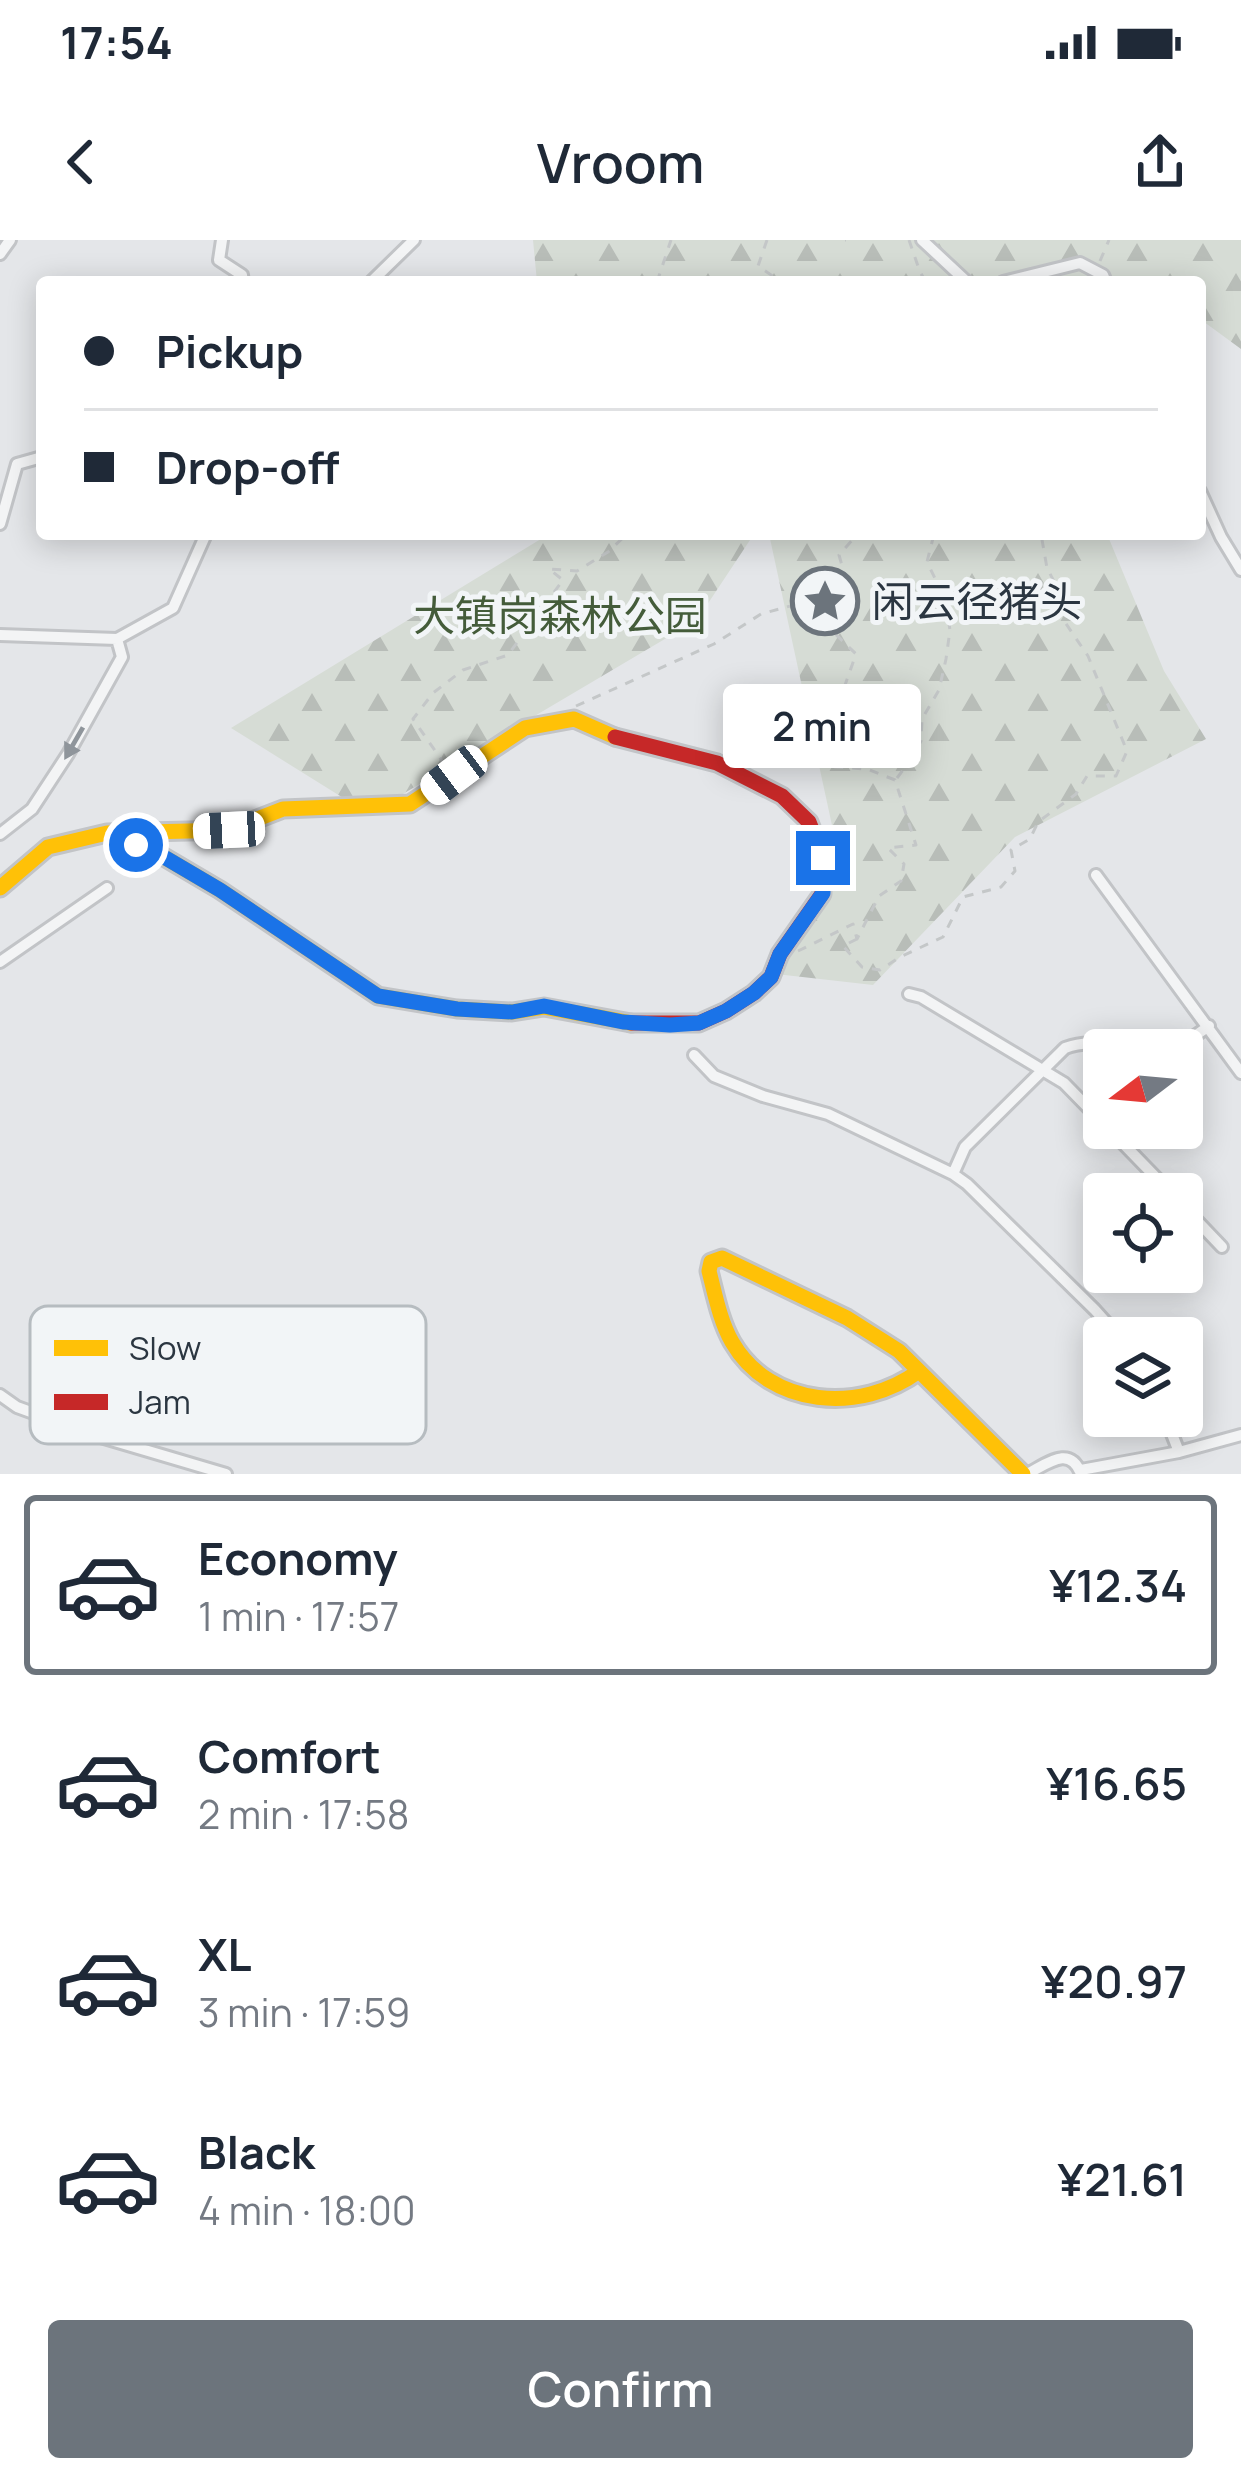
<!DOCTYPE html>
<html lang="en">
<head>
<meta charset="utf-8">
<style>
	:root { --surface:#fff; --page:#f2f2f3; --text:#1f2937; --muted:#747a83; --line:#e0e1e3; --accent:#6c747c }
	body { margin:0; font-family:Manrope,"Noto Sans SC",sans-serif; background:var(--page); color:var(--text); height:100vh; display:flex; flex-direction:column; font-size:45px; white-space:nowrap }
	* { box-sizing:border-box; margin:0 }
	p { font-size:39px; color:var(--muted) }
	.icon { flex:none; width:66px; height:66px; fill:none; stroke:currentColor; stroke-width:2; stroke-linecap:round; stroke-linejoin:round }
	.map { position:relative; height:1234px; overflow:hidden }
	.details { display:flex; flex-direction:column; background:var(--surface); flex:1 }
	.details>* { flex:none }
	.hud { position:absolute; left:36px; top:36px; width:1170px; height:264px; border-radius:12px; box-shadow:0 6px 30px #0003; display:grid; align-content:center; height:264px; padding:0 48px; background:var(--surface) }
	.needle { width:78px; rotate:254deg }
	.controls { position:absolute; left:1083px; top:789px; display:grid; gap:24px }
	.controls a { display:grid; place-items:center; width:120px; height:120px; border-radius:12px; background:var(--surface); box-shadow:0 6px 30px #0003; font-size:60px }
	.end { position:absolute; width:54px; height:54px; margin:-27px; border:15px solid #1a73e8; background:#fff; box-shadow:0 0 0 6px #fff }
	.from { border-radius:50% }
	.bubble { position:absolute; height:84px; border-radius:12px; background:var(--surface); box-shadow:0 6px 30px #0003; font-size:39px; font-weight:600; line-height:84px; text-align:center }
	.car { position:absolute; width:36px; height:72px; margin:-36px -18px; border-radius:15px; box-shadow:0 0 9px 3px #0007; background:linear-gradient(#fff 24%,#345 0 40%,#fff 0 76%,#345 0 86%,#fff 0) }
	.hud b { display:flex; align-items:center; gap:42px; height:114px; font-size:45px }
	.hud b+b { border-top:3px solid var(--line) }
	.hud i { width:30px; height:30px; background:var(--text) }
	ul { padding:21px 0 0; list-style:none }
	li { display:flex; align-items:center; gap:36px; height:180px; margin:0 24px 18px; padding:0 24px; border:6px solid transparent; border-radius:12px }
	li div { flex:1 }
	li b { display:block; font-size:45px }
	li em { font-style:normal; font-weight:600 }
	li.active { border-color:var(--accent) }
	li>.icon { width:108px; height:108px; stroke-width:1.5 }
	.primary-button { display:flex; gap:24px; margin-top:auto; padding:24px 48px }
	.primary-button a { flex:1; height:138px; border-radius:12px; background:var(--accent); color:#fff; font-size:48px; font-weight:600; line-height:138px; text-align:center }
	.status { display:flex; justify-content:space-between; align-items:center; height:84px; padding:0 60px; background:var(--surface); direction:ltr }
	.status svg { height:33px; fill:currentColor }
	header { display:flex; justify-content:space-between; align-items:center; height:156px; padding:0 48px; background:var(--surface); font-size:54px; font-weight:600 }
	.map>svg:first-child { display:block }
	.forest { fill:url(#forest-firs) }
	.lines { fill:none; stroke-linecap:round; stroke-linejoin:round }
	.street-casing { stroke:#c2c4c7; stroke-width:16 }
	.slow-casing { stroke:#c2c4c7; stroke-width:21 }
	.jam-casing { stroke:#c2c4c7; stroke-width:21 }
	.path { stroke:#c4c7c8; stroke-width:3; stroke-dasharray:9 9; stroke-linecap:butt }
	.street { stroke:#f3f4f5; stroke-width:10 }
	.slow { stroke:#ffc107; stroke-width:15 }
	.jam { stroke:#c62828; stroke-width:15 }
	.oneway { fill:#8f959b }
	.route { stroke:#1a73e8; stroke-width:15 }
	.labels { text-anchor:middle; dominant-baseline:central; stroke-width:10; stroke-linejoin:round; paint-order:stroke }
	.poi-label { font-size:42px; fill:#2b3641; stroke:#f2f5f7; text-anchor:start }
	.park-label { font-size:42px; fill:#445c3a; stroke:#f2f5f7 }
	.key { fill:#f2f5f7; stroke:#b6bcc0; stroke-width:3 }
	.key-label { font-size:33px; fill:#2b3641 }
</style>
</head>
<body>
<div class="status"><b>17:54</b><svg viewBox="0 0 49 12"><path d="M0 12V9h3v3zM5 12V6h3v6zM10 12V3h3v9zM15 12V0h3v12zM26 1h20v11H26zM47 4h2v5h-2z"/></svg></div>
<header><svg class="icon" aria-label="back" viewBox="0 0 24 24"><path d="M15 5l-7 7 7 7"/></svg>Vroom<svg class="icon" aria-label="share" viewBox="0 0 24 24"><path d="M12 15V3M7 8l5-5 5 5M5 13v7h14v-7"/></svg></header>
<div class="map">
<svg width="1241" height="1234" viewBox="0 0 1241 1234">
	<defs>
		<pattern id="forest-firs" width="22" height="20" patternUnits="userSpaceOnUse" patternTransform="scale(3)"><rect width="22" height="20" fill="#d6dcd5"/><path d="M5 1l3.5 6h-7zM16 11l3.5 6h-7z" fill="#b8bdb8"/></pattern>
	</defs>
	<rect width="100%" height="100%" fill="#e4e6e9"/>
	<path class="forest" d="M 533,0 L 1241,0 L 1241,109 L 1200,79 L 1200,42 L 537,42 Z
		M 549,294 L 754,294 L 697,380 L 369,574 L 231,488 Z
		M 769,294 L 1107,294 L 1164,431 L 1206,499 L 1015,597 L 873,745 L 767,733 L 841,627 Z"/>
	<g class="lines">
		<g class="street-casing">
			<path id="street" d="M 222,0 L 219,20 L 242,35 L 243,42
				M 922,0 L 967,42
				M 0,14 L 10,0
				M 371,42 L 414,0
				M 1003,42 L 1080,23 L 1103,35 L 1106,42
				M 1200,251 L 1221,297 L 1241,330
				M 0,284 L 17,224 L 42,217
				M 0,395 L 117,399 L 173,368 L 206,294
				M 0,594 L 32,569 L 68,514 L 122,417 L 117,399
				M 1096,635 L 1241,833
				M 0,722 L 107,648
				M 909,754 L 921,757 L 1064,843 L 1104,884
				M 1175,810 L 1209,786
				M 694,815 L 714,836 L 763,856 L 828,874 L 953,934 L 967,944 L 1095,1070 L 1120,1098
				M 1108,888 L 1172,954
				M 953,934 L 965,907 L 1065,808 C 1087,800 1102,804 1124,810
				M 1182,965 L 1222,1007
				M 0,1155 L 17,1167 L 94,1195 L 226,1234
				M 1165,1176 L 1179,1212
				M 1081,1230 L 1179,1212 L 1241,1195
				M 1027,1234 C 1047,1224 1070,1204 1081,1234"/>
		</g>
		<g class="slow-casing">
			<path id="slow" d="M 107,593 L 164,617 L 220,650 L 378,756 L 457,769 L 512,772 L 544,767 L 631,783
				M 0,648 L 48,607 L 107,593 L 229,590 L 283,569 L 410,564 L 525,488 L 574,479 L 615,497
				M 919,1131 C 861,1174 770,1168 732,1102 C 720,1081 715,1054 709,1031 L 711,1022 L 722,1018 L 847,1078 L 899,1111 L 1023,1234"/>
		</g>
		<g class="jam-casing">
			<path id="jam" d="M 615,497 L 717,523 L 782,556 L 809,582 L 823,618 L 822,654 L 780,714 L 771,737 L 754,753 L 726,771 L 699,783 L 631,783"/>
		</g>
		<path class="path" d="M 767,0 L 758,26 L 777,39 L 773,42
			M 845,0 L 846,0
			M 909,0 L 920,32 L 926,42
			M 1100,21 L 1109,0
			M 657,42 L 671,0
			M 636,294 L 644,298 L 663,294
			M 576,466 L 714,404 L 761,374 L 801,363
			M 445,525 L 413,479 L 433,453 L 463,430 L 508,415 L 563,340 L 549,329 L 577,331 L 608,312 L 627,294
			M 897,538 L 910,521 L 921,501 L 922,479 L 939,450 L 946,419 L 950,390 L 945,359 L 927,322 L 934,294
			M 857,699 L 843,706 L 862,727 L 880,730 L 900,717 L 943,697 L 963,657 L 1001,647 L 1015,631 L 1011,610 L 1030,599 L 1038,582 L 1076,554 L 1087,536 L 1116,536 L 1127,511 L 1088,416 L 1060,375 L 1058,349 L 1047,328 L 1041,294
			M 798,711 L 853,684 L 857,699 L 879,656 L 901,641 L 904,624 L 888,608 L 916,605 L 895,540 L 867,529 L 834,527 L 833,523 L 845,445 L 856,414 L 803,363 L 805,352 L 846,340 L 839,315 L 854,298 L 852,294"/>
		<use href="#street" class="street"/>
		<use href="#slow" class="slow"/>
		<use href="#jam" class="jam"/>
	</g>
	<defs><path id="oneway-solid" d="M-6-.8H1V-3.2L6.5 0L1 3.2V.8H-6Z" transform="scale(3)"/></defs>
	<use class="oneway" href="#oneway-solid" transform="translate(74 503) rotate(120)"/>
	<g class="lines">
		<path class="route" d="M 136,605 L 164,617 L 220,650 L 378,756 L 457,769 L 512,772 L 544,766 L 623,782 L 670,785 L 699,783 L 726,771 L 754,753 L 771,737 L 780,714 L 823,653 L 823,618"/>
	</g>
	<defs>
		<g id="sight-ring" transform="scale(3.45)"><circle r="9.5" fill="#f2f5f7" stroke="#6c747c" stroke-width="1.5"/><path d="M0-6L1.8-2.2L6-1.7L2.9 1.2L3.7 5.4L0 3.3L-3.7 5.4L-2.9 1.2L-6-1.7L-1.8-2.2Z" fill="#6c747c"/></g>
	</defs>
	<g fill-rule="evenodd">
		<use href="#sight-ring" x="825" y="361"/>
	</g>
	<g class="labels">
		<g class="poi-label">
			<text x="872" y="361">闲云径猪头</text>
		</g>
		<g class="park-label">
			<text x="560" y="375">大镇岗森林公园</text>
		</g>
	</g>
	<rect x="30" y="1066" width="396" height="138" rx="18" class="key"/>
	<rect x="54" y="1100" width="54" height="16" fill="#ffc107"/>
	<rect x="54" y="1154" width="54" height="16" fill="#c62828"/>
	<g class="key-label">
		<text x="129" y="1120">Slow</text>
		<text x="129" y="1174">Jam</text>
	</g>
</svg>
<div class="controls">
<a><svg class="needle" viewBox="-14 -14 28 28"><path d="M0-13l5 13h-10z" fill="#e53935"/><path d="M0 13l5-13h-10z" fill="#747a83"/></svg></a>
<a><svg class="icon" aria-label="locate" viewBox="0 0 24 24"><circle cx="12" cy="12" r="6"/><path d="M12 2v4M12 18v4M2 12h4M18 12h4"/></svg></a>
<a><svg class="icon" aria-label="layers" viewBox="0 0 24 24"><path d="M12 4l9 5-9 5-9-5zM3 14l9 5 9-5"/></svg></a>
</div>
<i class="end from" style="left:136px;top:605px"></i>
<i class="end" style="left:823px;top:618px"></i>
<div class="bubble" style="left:723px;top:444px;width:198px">2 min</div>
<i class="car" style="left:454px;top:535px;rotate:233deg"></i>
<i class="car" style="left:229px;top:590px;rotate:267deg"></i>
<div class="hud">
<b><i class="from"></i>Pickup</b>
<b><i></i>Drop-off</b>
</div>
</div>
<section class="details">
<ul>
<li class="active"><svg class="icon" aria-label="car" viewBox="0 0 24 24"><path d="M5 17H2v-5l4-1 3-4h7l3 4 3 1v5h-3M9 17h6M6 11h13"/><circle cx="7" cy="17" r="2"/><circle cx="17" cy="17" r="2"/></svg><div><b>Economy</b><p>1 min · 17:57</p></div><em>¥12.34</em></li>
<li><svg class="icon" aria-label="car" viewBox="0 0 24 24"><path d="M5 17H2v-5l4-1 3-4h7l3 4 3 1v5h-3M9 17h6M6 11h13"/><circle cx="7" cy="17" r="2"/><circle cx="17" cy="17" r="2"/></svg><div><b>Comfort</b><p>2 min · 17:58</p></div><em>¥16.65</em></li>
<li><svg class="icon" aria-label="car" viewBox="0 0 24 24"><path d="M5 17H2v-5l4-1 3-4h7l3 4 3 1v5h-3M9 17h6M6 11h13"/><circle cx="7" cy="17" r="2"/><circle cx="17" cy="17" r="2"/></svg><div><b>XL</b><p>3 min · 17:59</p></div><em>¥20.97</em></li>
<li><svg class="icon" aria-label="car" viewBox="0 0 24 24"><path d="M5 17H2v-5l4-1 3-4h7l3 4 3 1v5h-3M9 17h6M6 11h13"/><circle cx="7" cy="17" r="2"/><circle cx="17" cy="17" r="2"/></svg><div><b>Black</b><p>4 min · 18:00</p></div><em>¥21.61</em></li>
</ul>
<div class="primary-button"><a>Confirm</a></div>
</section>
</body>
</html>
